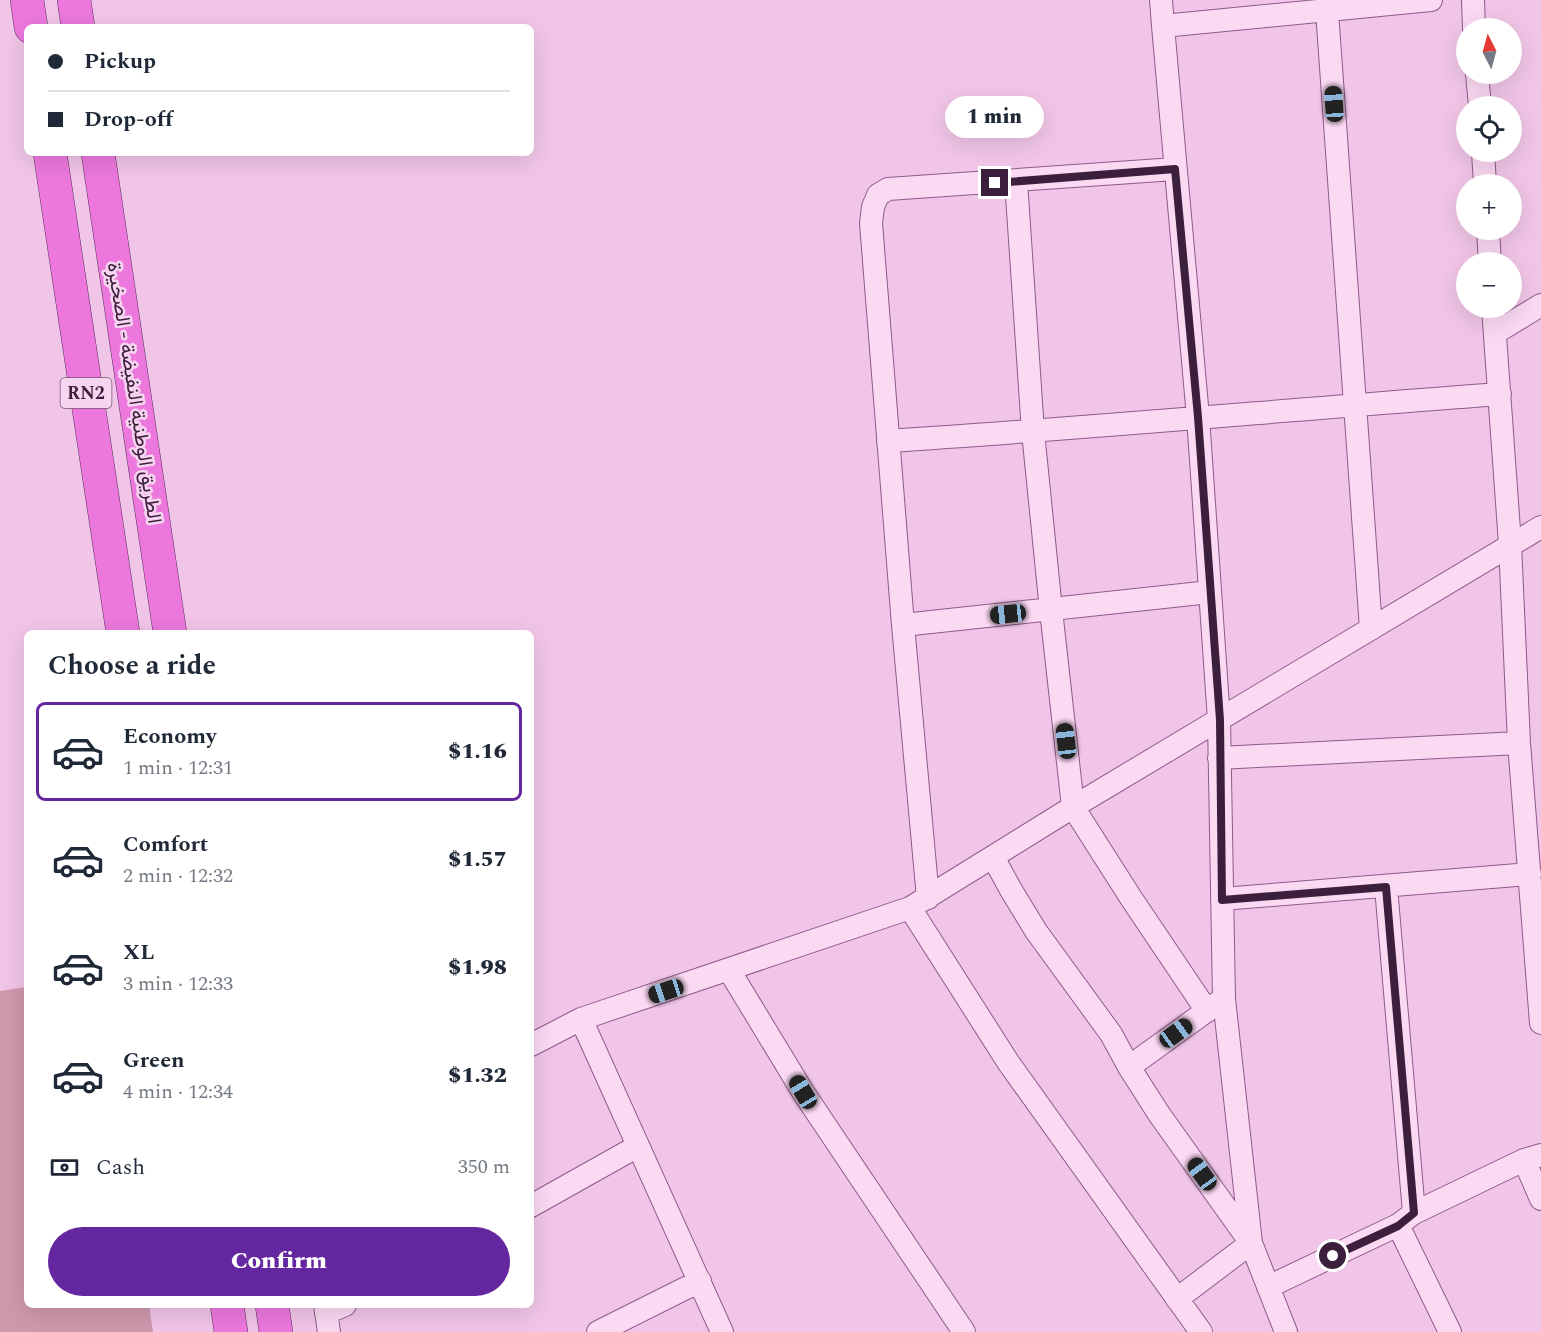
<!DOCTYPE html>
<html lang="en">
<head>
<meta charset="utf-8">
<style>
	:root { --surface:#fff; --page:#f2f2f3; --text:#1f2937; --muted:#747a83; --line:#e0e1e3; --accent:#64279f }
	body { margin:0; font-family:Spectral,Vazirmatn,serif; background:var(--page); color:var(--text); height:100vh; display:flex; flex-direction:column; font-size:22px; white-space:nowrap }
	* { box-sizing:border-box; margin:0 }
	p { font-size:20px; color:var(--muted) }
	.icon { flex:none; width:33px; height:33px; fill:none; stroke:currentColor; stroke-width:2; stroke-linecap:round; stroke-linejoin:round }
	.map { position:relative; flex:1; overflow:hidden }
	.side { position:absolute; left:24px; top:630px; width:510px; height:678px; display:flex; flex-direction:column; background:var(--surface); border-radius:9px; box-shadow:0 6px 24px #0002 }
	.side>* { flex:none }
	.guide { position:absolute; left:24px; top:24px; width:510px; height:132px; border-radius:9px; box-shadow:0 6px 24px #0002; display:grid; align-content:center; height:132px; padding:0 24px; background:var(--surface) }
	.needle { width:39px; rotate:354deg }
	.fabs { position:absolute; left:1456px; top:18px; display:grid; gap:12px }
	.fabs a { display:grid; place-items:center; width:66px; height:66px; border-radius:50%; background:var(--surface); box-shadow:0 6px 24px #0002; font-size:30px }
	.end { position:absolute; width:27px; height:27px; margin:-14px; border:8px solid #3c1f3c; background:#fff; box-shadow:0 0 0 3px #fff }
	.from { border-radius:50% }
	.bubble { position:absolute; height:42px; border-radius:21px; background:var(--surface); box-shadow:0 6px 24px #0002; font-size:20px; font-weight:800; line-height:42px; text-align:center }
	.car { position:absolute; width:18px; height:36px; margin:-18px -9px; border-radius:8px; box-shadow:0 0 4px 2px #0007; background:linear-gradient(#222 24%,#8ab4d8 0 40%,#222 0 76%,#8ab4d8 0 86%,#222 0) }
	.guide b { display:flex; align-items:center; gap:21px; height:57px; font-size:22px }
	.guide b+b { border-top:2px solid var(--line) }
	.guide i { width:15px; height:15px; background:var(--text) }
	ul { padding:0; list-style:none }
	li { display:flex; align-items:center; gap:18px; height:99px; margin:0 12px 9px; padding:0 12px; border:3px solid transparent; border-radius:9px }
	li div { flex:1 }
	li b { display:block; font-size:22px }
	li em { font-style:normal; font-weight:800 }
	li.current { border-color:var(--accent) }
	li>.icon { width:54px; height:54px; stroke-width:1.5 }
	h2 { padding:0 24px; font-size:27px; line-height:72px }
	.pay { display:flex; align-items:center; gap:15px; height:66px; padding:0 24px; font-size:22px }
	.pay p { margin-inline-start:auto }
	.primary-button { display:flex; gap:12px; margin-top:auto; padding:12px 24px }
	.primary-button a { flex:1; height:69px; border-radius:36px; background:var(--accent); color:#fff; font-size:24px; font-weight:800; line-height:69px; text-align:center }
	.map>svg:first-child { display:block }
	.green { fill:#d098ad }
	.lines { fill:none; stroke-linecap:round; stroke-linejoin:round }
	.minor-casing { stroke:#8d5a8b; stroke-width:24 }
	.trunk-casing { stroke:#5a2e5b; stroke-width:34 }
	.minor { stroke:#fbd9f3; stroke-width:22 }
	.trunk { stroke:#ec78de; stroke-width:33 }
	.route { stroke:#3c1f3c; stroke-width:8 }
	.labels { text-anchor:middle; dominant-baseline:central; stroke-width:5; stroke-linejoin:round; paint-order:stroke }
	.shield { fill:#f7d5f0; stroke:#745672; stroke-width:1.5 }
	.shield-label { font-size:18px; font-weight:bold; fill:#3c1f3c }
	.street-label { font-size:20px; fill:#3c1f3c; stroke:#f7d5f0 }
</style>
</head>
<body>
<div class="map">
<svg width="1541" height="1332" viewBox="0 0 1541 1332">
	<rect width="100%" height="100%" fill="#f1c5e7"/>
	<path class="green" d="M 27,987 L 27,1305 L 149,1305 L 153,1332 L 0,1332 L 0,991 Z"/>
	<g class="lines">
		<g class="minor-casing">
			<path id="minor" d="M 1161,0 L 1163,26
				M 1473,0 L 1474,28
				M 1327,11 L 1371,629
				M 1477,74 L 1480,106
				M 1483,152 L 1485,184
				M 1016,181 L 1033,432 L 1051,610 L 1073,807 L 1131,898 L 1207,1011
				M 1488,230 L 1490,262
				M 1493,308 L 1510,544 L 1519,743 L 1541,1023
				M 1495,333 L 1541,305
				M 888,441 C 1092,428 1296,409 1500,394
				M 903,625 L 1210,592
				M 1219,758 L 1519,743
				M 993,857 L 1011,890 L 1036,931 L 1111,1034 L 1129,1067 L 1219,1002
				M 1386,887 L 1414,1213
				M 928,898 L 903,625 L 871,223 L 873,207 L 878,195 L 888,189 L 1175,169
				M 1222,899 L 1530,874
				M 910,908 L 1008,1062 L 1201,1332
				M 729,970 L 803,1092 L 964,1332
				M 581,1019 L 722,1332
				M 531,1045 L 581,1019 L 910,908 L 1073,807 L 1541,527
				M 1129,1067 L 1159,1114 L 1251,1243 L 1177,1299
				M 1524,1160 L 1541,1199
				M 531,1206 L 638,1146
				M 1398,1225 L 1450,1332
				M 1268,1287 L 1398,1225 L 1414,1213 L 1524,1160 L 1541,1155
				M 325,1305 L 329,1332
				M 326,1313 L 345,1305
				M 598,1332 L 700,1281
				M 1286,1332 L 1251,1243 L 1224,999 L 1219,720 L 1198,417 L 1163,26 L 1431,0"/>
		</g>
		<g class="trunk-casing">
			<path id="trunk" d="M 27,0 L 31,27
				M 74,0 L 78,27
				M 50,153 L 123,633
				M 98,153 L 170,633
				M 227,1305 L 231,1332
				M 272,1305 L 276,1332"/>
		</g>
		<use href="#minor" class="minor"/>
		<use href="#trunk" class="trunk"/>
	</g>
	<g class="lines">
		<path class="route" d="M 995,183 L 1175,169 L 1198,417 L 1220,720 L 1222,900 L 1386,887 L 1414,1213 L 1398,1226 L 1333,1256"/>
	</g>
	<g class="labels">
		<rect class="shield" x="60.5" y="378" width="51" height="30" rx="4.5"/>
		<g class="shield-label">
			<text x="86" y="393">RN2</text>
		</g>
		<g class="street-label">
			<text transform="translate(134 393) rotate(81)">الطريق الوطنية النفيضة - الصخيرة</text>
		</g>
	</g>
</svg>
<div class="fabs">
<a><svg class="needle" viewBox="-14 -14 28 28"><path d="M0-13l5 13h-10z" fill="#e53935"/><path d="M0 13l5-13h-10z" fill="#747a83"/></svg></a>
<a><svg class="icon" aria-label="locate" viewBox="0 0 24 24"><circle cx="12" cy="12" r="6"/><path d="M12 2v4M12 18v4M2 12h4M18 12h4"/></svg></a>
<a>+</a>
<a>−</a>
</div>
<i class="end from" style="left:1333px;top:1256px"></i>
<i class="end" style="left:995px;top:183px"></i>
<div class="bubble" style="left:945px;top:96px;width:99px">1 min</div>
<i class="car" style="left:1334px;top:104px;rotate:356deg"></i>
<i class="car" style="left:1008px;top:614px;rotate:264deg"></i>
<i class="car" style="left:1066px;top:741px;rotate:353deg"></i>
<i class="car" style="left:666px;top:991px;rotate:252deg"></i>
<i class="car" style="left:1176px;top:1033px;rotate:54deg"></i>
<i class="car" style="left:803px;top:1092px;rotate:329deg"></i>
<i class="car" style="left:1202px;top:1174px;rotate:324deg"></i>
<div class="guide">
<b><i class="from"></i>Pickup</b>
<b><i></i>Drop-off</b>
</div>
<section class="side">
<h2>Choose a ride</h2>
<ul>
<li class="current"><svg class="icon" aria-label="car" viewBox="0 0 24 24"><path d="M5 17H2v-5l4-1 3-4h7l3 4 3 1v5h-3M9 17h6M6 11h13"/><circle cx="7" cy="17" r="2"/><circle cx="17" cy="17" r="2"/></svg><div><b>Economy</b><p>1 min · 12:31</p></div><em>$1.16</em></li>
<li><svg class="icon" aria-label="car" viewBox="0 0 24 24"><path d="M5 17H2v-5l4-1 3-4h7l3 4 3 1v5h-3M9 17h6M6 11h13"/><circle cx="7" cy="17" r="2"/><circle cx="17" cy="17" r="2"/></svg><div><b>Comfort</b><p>2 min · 12:32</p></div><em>$1.57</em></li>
<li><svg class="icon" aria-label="car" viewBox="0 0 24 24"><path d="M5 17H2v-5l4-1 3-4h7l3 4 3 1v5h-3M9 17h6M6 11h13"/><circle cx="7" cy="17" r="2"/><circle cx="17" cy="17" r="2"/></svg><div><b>XL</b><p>3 min · 12:33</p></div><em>$1.98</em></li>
<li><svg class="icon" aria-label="car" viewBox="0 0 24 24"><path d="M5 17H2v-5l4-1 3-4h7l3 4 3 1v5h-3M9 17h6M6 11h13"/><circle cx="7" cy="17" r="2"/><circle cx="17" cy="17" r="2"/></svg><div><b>Green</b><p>4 min · 12:34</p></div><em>$1.32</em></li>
</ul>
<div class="pay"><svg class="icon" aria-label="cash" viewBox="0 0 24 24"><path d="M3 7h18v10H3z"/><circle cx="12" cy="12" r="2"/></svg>Cash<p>350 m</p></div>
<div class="primary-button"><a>Confirm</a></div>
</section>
</div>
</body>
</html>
